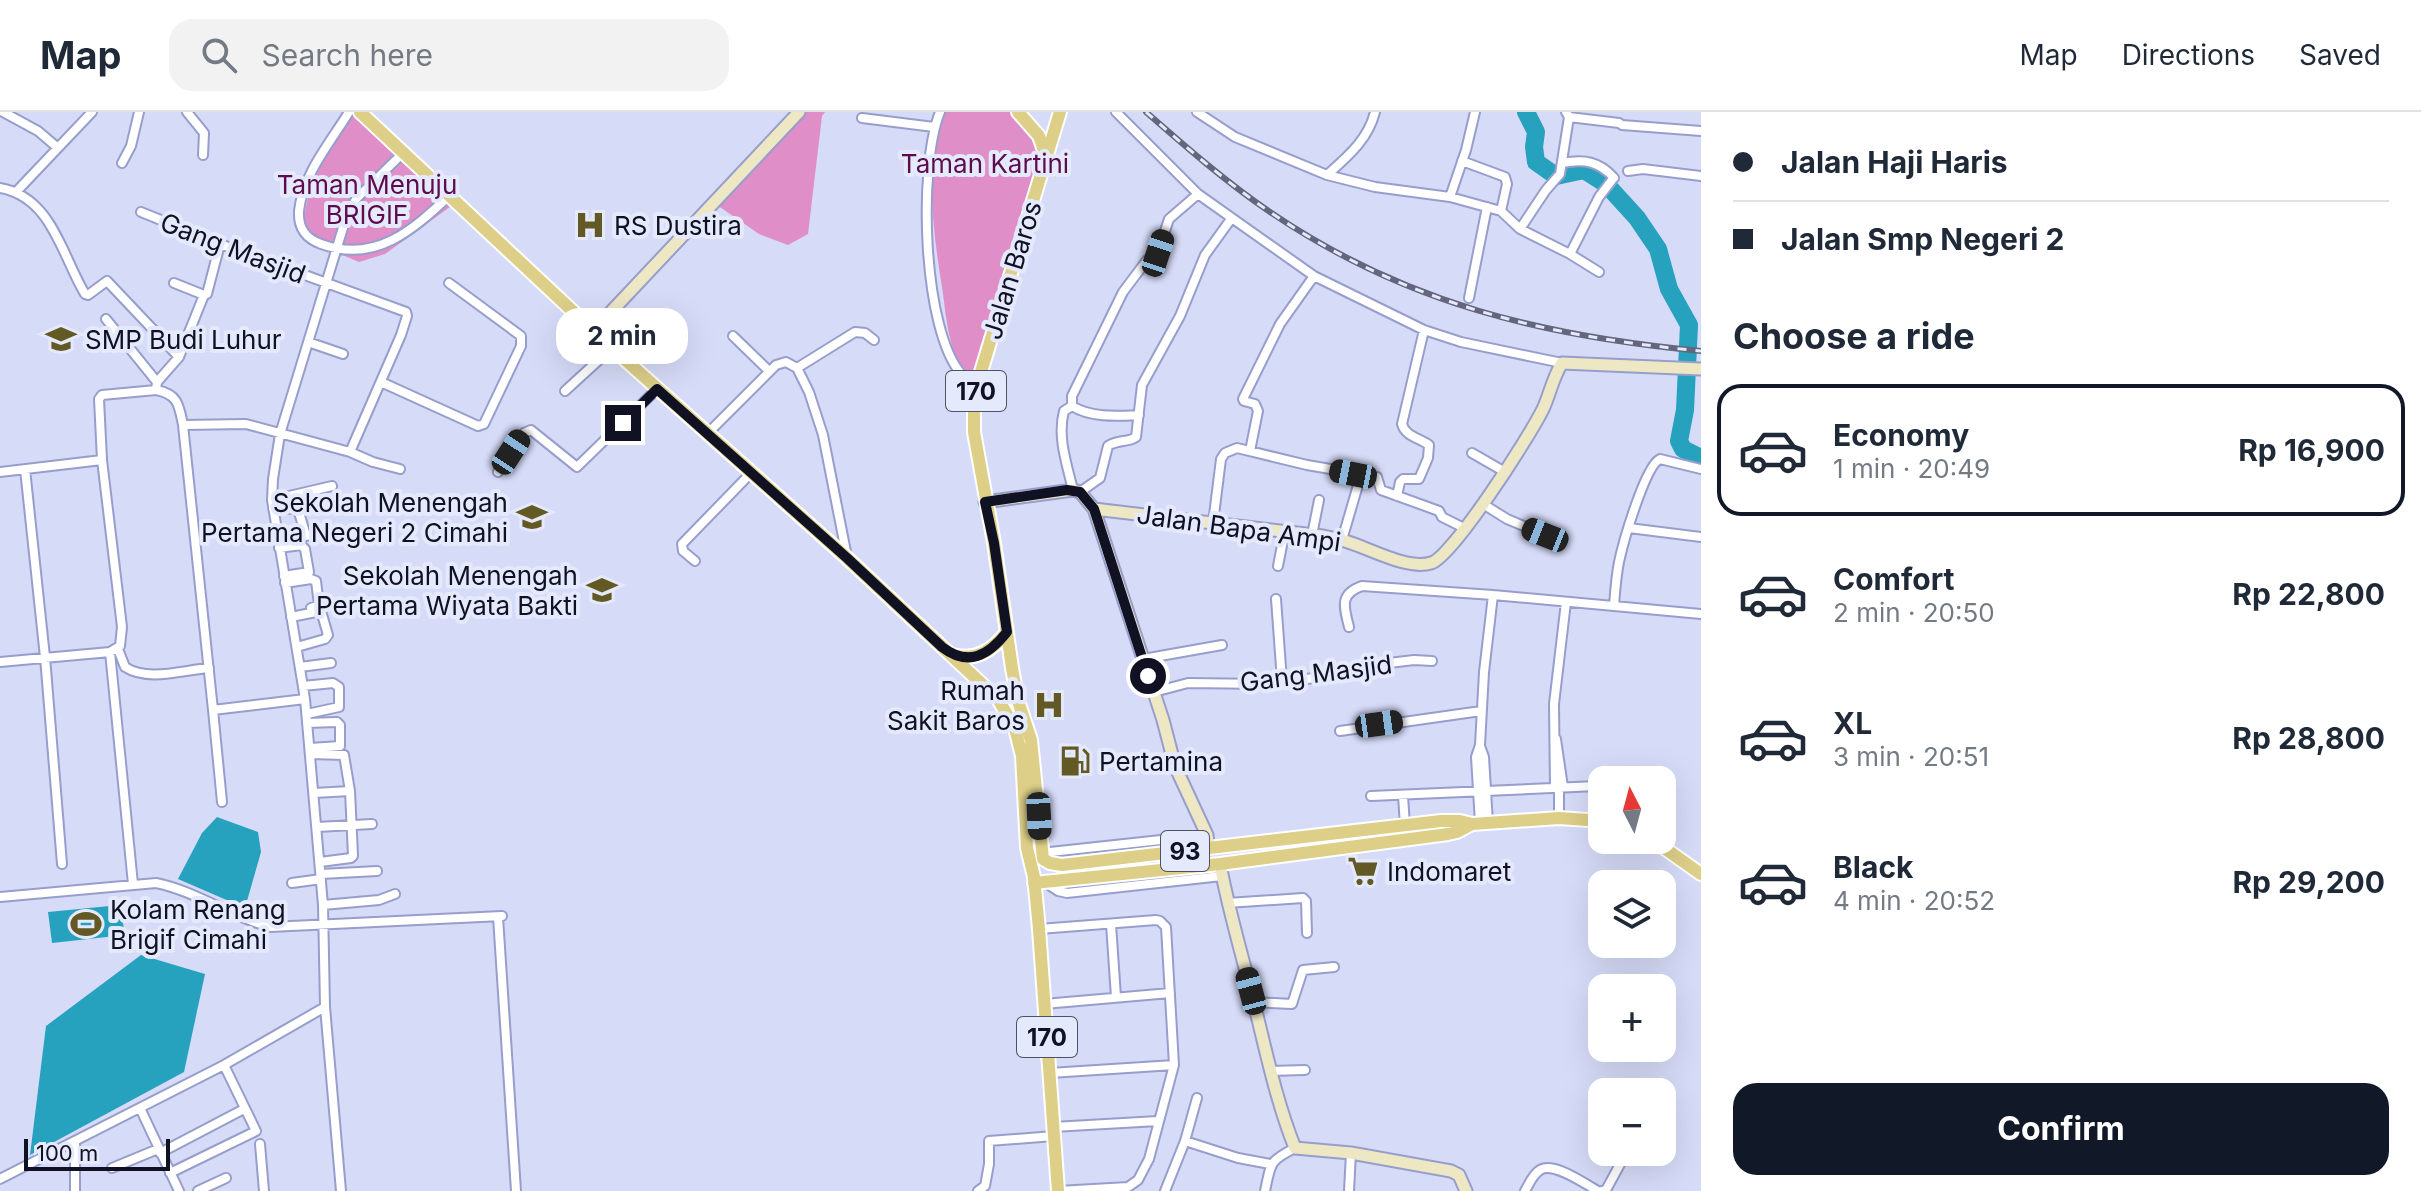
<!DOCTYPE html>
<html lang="en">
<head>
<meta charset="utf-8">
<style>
	:root { --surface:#fff; --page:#f2f2f3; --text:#1f2937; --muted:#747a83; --line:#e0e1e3; --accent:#111827 }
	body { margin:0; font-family:Inter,sans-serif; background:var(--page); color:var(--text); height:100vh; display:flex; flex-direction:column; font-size:30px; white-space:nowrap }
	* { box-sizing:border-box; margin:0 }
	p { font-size:26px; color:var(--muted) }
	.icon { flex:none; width:44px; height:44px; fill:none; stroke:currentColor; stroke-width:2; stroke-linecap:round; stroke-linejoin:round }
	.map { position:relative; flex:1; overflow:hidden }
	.panel { display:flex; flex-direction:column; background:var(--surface); width:720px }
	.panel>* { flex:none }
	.banner { display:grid; align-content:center; height:176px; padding:0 32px; background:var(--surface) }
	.needle { width:52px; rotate:354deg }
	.fabs { position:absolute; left:1588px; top:654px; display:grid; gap:16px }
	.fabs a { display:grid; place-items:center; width:88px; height:88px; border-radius:16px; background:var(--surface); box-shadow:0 8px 32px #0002; font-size:40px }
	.scale { position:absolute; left:24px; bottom:20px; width:146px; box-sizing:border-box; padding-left:8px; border:4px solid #101122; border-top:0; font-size:22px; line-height:28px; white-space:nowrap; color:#101122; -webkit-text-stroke:6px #e5e9fc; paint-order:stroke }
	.end { position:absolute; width:36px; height:36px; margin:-18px; border:10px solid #101122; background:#fff; box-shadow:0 0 0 4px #fff }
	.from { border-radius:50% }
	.bubble { position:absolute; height:56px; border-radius:24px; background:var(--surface); box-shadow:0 8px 32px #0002; font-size:26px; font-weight:700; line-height:56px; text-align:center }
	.car { position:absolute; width:24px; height:48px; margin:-24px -12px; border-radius:10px; box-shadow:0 0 6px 2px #0007; background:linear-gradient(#222 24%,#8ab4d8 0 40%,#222 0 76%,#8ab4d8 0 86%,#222 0) }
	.banner b { display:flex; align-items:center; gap:28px; height:76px; font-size:30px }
	.banner b+b { border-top:2px solid var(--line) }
	.banner i { width:20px; height:20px; background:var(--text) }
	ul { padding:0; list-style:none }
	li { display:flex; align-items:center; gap:24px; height:132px; margin:0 16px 12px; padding:0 16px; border:4px solid transparent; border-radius:24px }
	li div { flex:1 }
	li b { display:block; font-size:30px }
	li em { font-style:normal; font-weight:700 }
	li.on { border-color:var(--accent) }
	li>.icon { width:72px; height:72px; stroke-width:1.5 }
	h2 { padding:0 32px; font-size:36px; line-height:96px }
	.button { display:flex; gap:16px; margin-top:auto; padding:16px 32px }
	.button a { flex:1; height:92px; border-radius:24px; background:var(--accent); color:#fff; font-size:32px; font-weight:700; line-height:92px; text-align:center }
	header { display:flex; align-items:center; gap:48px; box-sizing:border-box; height:112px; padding:0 40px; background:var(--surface); border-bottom:2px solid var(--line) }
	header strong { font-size:38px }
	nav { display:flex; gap:44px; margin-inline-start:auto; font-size:28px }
	.search { width:560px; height:72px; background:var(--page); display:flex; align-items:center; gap:20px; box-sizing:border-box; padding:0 28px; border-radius:24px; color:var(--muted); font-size:30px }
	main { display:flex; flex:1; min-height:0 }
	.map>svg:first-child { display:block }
	.green { fill:#df8ec8 }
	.water { fill:#26a2bf }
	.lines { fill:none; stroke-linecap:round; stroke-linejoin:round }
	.river { stroke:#26a2bf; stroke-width:18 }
	.street-casing { stroke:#979ecc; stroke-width:12 }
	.secondary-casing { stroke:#979ecc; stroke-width:15 }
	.primary-casing { stroke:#fff; stroke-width:16 }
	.street { stroke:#fff; stroke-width:8 }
	.secondary { stroke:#eee7c4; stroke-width:11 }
	.primary { stroke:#ddcf88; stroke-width:12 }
	.rail-casing { stroke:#63667c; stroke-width:6 }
	.rail { stroke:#e5e9fc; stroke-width:3; stroke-dasharray:9; stroke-linecap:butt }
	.route { stroke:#101122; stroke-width:10 }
	.labels { text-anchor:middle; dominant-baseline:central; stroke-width:8; stroke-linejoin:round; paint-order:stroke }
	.shield { fill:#e5e9fc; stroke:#505263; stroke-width:2 }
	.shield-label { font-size:24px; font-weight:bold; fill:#101122 }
	.park-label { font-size:26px; fill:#5e0b4d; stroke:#e5e9fc }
	.poi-label { font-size:26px; fill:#101122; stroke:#e5e9fc; text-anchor:start }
	.street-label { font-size:26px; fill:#101122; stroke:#e5e9fc }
</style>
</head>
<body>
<header>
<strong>Map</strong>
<div class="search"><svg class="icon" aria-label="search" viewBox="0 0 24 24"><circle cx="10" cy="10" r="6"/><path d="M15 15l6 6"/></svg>Search here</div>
<nav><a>Map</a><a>Directions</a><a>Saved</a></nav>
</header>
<main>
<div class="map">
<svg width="1701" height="1079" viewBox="0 0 1701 1079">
	<rect width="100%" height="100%" fill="#d6dbf8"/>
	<path class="green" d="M 355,0 L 454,92 L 385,142 L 359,150 L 305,127 C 298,81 330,36 355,0 Z
		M 803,0 L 825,0 L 822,4 L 808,122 L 788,133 L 759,122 L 717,93 Z
		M 944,0 L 1014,0 C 1020,8 1034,19 1037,29 C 1046,53 985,231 974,267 C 969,261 962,255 958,248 C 948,229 946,204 943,182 C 934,124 923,57 944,0 Z"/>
	<path class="water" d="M 217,705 L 258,720 L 261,740 L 245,796 L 178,767 L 202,721 Z
		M 120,793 L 125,823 L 52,831 L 48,800 Z
		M 141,843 L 205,862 L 184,960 L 30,1043 L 46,914 Z"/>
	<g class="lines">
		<path class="river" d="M 1526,0 L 1536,20 L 1534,35 L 1536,50 L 1556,64 L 1584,58 L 1606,72 L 1637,106 L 1658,137 L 1669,177 L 1689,213 L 1685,298 L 1679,329 L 1683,337 L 1701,346"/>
		<g class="street-casing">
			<path id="street" d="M 3,0 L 38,19 L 58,36
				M 187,0 L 204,21 L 203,43
				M 349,0 C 330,31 303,62 299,99 C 298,116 305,126 321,132 C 375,152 413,118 450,83
				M 940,0 C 918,54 922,218 962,263 C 966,267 972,270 977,273
				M 1116,0 L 1198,82 L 1314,164 L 1424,218 L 1461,230 L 1562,251
				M 1197,0 L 1235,25 L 1327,63 L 1375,75 L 1450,85 L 1501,99 L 1520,117 L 1570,142 L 1599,160
				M 1569,5 L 1619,11 L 1622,13 L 1701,19
				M 862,6 L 934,15
				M 1462,49 L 1505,65 L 1507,72 L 1501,99
				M 122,51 L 131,34 L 139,0
				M 1562,51 C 1584,47 1599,49 1614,66
				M 1628,59 L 1643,57 L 1701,64
				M 1327,63 C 1347,45 1368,28 1375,0
				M 0,76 C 52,85 62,144 85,182 L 88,183 L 107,169 L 179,245 L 157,270 L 156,278 C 178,282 179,293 183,313
				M 16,80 L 92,0
				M 1450,85 L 1466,38 L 1475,0
				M 141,100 L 220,132 L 406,200 L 407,204 L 401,223 L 350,340
				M 1520,117 L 1546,78 L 1560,62 L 1569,5 L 1566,0
				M 1570,142 L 1599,85 L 1612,68
				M 174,171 L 204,183 L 207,182 L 220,132
				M 1469,186 L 1487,95
				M 106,207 L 157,270
				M 733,224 L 769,259
				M 308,230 L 343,242
				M 179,245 L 204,183
				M 797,256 L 855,220 L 865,221 L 874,228
				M 381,270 L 478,314 L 484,312 L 521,234 L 521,224 L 449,171
				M 565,279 L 612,236
				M 1072,294 L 1064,299 C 1057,325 1067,353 1073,378
				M 1139,303 C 1118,304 1091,306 1072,294 L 1072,284 L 1123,180 L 1147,148 L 1157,143 L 1169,107 L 1198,82
				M 707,322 L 776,253 L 786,250 L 797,256 L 809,280 L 823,323 L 847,445
				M 1250,339 L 1258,299 L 1255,292 L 1244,289 L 1243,287 L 1280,212 L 1314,164
				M 1472,341 L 1505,360
				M 25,357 L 45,545 L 62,752
				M 0,360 L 102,348
				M 498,360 L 524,321 L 531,318 L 577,355 L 657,277
				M 1080,380 L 1100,366 L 1108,334 C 1118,327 1128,331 1136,325 L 1142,273 L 1180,204 L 1205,143 L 1231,107
				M 1397,384 L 1400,370 L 1403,367 L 1419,367 L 1428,346 L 1429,333 C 1419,326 1405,324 1402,312 L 1424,218
				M 272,388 L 332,374
				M 1483,392 L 1507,407 L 1545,423
				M 273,396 L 298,397 L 306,424
				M 1213,411 L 1221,347 L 1225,341 L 1237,336 L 1307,353 L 1377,365 L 1381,378 L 1439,399 L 1442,405 L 1464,416
				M 1629,416 L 1701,425
				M 1312,423 L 1319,388
				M 277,427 L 332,421
				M 1342,428 L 1361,363
				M 279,436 L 301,433 L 305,437 L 309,460 L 284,464
				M 695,449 L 683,439 L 682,432 L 751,361
				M 1278,454 L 1285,418
				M 285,471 L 311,467 L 316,469 L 319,493 L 311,496
				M 1276,487 L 1282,569
				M 1614,494 C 1615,480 1616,465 1619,450 C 1623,431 1645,354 1660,347 L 1701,357
				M 291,505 L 321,499 L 328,523 L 325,527 L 297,535
				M 1349,515 C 1344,495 1339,482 1362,474 L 1493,483 L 1701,502
				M 118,537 L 125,555 C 148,570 183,558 209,556
				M 110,540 L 133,772
				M 1143,547 L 1222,533
				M 0,550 L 110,540 L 120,534 L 122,515 L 102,348 L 99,287 L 102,283 L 156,278
				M 300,555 L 331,551
				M 303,574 L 333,571 L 339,575 L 339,595 L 307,602
				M 1154,580 L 1188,571 L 1267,572 L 1369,559 L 1389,551 L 1414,548 L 1432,549
				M 305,587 L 213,598 L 183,313 L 246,312 L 350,340 L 373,350 L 400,357
				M 213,598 L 222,690
				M 307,611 L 337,610 L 340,613 L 340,634 L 310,636
				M 1340,619 L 1481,599
				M 1556,627 L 1563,675
				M 1480,634 L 1484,645 L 1488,711
				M 310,642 L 344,643 L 350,679 L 353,744 L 351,746 L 320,750
				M 1555,676 L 1554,592 L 1566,490
				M 1559,676 L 1559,706
				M 314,681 L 350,679
				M 1371,684 L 1597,674
				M 1403,684 L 1406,728
				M 1480,711 L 1476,645 L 1480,633 L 1484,560 L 1493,483
				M 317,715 L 372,712
				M 1041,741 L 1207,723
				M 321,762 L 377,759
				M 292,771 L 321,767
				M 1046,771 L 1058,779 L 1067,781 L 1222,764
				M 0,785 L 156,771 C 196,779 231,805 270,815 L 502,804
				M 1227,791 L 1303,786 L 1306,789 L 1307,821
				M 323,793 L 379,788 L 395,782
				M 498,805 L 516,1079
				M 1111,812 L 1116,885
				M 1039,817 L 1156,808 L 1160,809 L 1166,815 L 1174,953 L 1149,1047 L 1138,1068 L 1128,1075 L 1058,1079
				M 1253,890 L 1292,892 L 1303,858 L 1334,855
				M 1044,892 L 1170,881
				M 1270,959 L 1305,958
				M 1050,961 L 1174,953
				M 140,996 L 179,1079
				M 1053,1015 L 1158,1009
				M 1185,1029 L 1238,1046 L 1270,1052
				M 75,1030 L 75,1079
				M 260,1032 L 264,1079
				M 160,1041 L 244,997
				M 112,1056 L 158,1037
				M 170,1061 L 256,1019 L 224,953
				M 0,1067 L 224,953 L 325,895
				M 198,1079 L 226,1066
				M 341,1079 L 325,895 L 323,793 L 305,587 L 272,388 L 273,367 L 280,322 L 346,106 L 356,87 L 404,40
				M 978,1079 L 985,1074 L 989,1052 L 989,1029 L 1054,1024
				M 1165,1079 L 1185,1029 L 1197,986
				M 1265,1079 C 1271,1051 1269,1049 1295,1036
				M 1349,1079 L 1351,1041
				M 1525,1079 C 1529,1072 1533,1062 1540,1058 C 1553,1049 1585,1072 1598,1079
				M 1602,1079 L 1606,1078 L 1624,1045"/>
		</g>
		<g class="secondary-casing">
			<path id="secondary" d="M 593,219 L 799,0
				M 985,390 L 1073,378 L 1080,380 L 1094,397 L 1163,608 L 1175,654 L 1207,723 L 1209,737
				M 1094,397 L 1323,424 C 1331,426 1340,427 1348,430 C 1371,437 1407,458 1431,451 C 1452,446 1531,322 1543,297 C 1550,282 1553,265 1562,251 L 1701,257
				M 1220,752 C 1228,796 1241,839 1252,883 C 1265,934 1275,986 1295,1036 L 1351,1041 L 1451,1059 L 1459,1063 L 1466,1079"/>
		</g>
		<g class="primary-casing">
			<path id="primary" d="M 360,0 L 612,236 L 847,446 L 998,587 L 1015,616 L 1022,644 L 1027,736 L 1034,765 L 1039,817 L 1058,1079
				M 1018,0 L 1039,24 L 1046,44
				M 1060,0 L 977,273 L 974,288 L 974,320 L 994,431 L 1012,556 L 1018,589 L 1031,628 L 1043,747 L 1050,751 L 1062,753 L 1441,709 L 1460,709 L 1472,712 L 1559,706 L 1602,709
				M 952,543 C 976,549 992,539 1007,520
				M 1653,728 L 1701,762
				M 1034,771 L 1220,752 L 1448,722 L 1457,720 L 1472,712"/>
		</g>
		<use href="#street" class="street"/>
		<use href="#secondary" class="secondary"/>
		<use href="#primary" class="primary"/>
		<g class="rail-casing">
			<path id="rail" d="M 1146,0 C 1186,35 1226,70 1270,100 C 1404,191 1542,224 1701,239"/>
		</g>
		<use href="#rail" class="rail"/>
	</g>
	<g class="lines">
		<path class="route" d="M 623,311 L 657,277 L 847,446 L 942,535 C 968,555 988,544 1007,520 L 994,431 L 985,390 L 1067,378 L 1080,380 L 1094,397 L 1148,564"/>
	</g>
	<defs>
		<g id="hospital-bare" transform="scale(2.4)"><path d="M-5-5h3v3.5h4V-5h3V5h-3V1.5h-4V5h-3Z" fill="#635925" stroke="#e5e9fc" stroke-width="2.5" paint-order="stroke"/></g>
		<g id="school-bare" transform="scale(2.4)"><path d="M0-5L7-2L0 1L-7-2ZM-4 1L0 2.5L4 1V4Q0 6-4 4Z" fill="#635925" stroke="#e5e9fc" stroke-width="2.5" paint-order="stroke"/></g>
		<g id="fuel-bare" transform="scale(2.4)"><path d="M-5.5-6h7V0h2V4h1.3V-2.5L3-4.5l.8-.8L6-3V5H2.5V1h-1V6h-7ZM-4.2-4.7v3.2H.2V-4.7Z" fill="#635925" stroke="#e5e9fc" stroke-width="2.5" paint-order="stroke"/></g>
		<g id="supermarket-bare" transform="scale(2.4)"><path d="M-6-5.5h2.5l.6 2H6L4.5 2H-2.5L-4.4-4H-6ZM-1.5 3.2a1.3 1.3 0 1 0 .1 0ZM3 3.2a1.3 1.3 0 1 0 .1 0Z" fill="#635925" stroke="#e5e9fc" stroke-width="2.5" paint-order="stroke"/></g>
		<g id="stadium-bare" transform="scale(2.4)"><path d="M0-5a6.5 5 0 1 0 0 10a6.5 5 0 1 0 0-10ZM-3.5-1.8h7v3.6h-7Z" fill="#635925" stroke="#e5e9fc" stroke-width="2.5" paint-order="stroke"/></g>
	</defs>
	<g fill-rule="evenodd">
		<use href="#hospital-bare" x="590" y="113"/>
		<use href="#school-bare" x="61" y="227"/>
		<use href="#school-bare" x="532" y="405"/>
		<use href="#school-bare" x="602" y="478"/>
		<use href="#hospital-bare" x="1049" y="593"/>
		<use href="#fuel-bare" x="1075" y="649"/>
		<use href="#supermarket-bare" x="1363" y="759"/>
		<use href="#stadium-bare" x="86" y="812"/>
	</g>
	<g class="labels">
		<g class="shield">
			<rect x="946" y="259" width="60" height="40" rx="6"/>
			<rect x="1161" y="719" width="48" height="40" rx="6"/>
			<rect x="1017" y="905" width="60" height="40" rx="6"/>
		</g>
		<g class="shield-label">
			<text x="976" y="279">170</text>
			<text x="1185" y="739">93</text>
			<text x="1047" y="925">170</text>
		</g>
		<g class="park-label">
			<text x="985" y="51">Taman Kartini</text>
			<text x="367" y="72">Taman Menuju<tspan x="367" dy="30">BRIGIF</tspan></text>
		</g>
		<g class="poi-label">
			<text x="614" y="113">RS Dustira</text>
			<text x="85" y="227">SMP Budi Luhur</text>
			<text x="508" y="390" text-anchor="end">Sekolah Menengah<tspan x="508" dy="30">Pertama Negeri 2 Cimahi</tspan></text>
			<text x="578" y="463" text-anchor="end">Sekolah Menengah<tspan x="578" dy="30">Pertama Wiyata Bakti</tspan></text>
			<text x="1025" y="578" text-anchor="end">Rumah<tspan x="1025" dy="30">Sakit Baros</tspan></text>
			<text x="1099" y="649">Pertamina</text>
			<text x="1387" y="759">Indomaret</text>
			<text x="110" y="797">Kolam Renang<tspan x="110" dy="30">Brigif Cimahi</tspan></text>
		</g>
		<g class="street-label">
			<text transform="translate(233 136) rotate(21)">Gang Masjid</text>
			<text transform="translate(1012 158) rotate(-73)">Jalan Baros</text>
			<text transform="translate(1239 416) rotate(8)">Jalan Bapa Ampi</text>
			<text transform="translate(1316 561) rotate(-7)">Gang Masjid</text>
		</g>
	</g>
</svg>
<div class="fabs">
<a><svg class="needle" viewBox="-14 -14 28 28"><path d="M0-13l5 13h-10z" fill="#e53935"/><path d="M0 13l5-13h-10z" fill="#747a83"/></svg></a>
<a><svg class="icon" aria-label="layers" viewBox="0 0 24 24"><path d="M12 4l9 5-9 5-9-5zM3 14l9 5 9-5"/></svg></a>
<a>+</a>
<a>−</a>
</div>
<div class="scale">100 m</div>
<i class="end from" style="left:1148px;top:564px"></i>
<i class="end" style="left:623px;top:311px"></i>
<div class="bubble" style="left:556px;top:196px;width:132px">2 min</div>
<i class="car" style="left:1158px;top:141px;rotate:18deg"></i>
<i class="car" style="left:511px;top:340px;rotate:33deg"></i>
<i class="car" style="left:1353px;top:362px;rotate:281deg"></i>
<i class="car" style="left:1545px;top:423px;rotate:292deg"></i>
<i class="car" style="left:1379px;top:612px;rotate:82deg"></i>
<i class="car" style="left:1039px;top:704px;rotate:177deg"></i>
<i class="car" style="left:1251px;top:879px;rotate:345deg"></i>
</div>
<section class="panel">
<div class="banner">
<b><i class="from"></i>Jalan Haji Haris</b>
<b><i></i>Jalan Smp Negeri 2</b>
</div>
<h2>Choose a ride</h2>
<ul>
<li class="on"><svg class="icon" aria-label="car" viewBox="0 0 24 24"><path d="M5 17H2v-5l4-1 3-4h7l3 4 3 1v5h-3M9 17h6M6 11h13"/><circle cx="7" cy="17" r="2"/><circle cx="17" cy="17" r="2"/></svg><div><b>Economy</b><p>1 min · 20:49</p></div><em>Rp 16,900</em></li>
<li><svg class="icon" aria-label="car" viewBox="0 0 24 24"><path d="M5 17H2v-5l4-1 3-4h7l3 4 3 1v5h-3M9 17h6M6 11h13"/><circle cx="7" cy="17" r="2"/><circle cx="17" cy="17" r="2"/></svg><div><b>Comfort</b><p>2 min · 20:50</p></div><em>Rp 22,800</em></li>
<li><svg class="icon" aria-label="car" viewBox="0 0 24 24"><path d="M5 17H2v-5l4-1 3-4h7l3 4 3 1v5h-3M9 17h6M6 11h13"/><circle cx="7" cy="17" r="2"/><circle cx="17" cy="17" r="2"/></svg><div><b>XL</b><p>3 min · 20:51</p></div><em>Rp 28,800</em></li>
<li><svg class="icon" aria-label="car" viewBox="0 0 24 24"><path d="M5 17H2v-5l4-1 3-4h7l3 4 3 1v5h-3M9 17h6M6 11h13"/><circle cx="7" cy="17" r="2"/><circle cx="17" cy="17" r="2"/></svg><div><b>Black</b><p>4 min · 20:52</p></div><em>Rp 29,200</em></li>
</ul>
<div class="button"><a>Confirm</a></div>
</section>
</main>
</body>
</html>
